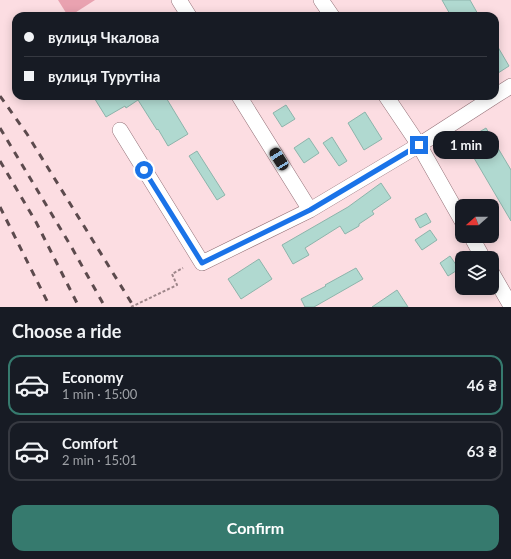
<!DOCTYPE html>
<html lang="en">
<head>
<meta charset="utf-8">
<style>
	:root { --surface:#171b24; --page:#20242c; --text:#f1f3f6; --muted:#9ea1a6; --line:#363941; --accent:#367a6e }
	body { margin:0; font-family:Lato,sans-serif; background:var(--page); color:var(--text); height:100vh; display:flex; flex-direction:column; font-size:15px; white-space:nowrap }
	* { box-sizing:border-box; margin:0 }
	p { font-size:13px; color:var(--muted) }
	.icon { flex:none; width:22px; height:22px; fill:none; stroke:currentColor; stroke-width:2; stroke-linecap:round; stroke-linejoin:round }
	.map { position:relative; height:307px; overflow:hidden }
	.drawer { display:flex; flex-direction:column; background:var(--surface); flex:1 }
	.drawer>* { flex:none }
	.guide { position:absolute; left:12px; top:12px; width:487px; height:88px; border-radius:12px; box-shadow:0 2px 10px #0003; display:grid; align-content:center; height:88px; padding:0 12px; background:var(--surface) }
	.needle { width:26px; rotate:249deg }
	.fabs { position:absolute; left:455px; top:199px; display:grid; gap:8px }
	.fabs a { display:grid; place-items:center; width:44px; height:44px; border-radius:8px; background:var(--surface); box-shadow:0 2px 10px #0003; font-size:20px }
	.end { position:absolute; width:18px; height:18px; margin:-9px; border:5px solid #1a73e8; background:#fff; box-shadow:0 0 0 2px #fff }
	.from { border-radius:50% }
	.bubble { position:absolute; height:28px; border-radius:12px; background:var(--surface); box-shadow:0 2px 10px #0003; font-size:13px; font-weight:700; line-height:28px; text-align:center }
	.car { position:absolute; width:12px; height:24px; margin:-12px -6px; border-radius:5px; box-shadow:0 0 3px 1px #0007; background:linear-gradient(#222 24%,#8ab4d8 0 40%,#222 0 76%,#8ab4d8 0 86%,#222 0) }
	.guide b { display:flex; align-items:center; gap:14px; height:38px; font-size:15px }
	.guide b+b { border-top:1px solid var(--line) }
	.guide i { width:10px; height:10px; background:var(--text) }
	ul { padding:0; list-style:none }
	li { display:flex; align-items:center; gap:12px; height:60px; margin:0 8px 6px; padding:0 4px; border:2px solid var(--line); border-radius:12px }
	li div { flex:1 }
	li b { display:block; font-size:15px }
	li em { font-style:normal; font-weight:700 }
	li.selected { border-color:var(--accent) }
	li>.icon { width:36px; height:36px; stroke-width:1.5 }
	h2 { padding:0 12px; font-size:18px; line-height:48px }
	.cta { display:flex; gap:8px; margin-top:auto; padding:8px 12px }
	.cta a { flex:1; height:46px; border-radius:12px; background:var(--accent); color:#fff; font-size:16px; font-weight:700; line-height:46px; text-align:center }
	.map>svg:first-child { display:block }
	.green { fill:#e9a2b0 }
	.building { fill:#b0d9d0; stroke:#8db4ab }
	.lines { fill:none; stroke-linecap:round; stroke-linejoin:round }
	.minor-casing { stroke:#957279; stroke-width:16 }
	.minor { stroke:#fff; stroke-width:15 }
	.rail { stroke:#5c4a4d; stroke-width:3; stroke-dasharray:7 7; stroke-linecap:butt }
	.path-bridge { stroke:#9e868a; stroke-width:2; stroke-dasharray:3 2; stroke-linecap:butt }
	.route { stroke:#1a73e8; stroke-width:5 }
</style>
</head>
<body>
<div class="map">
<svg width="511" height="307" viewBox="0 0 511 307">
	<rect width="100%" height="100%" fill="#fcdde2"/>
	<path class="green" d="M 58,0 L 95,0 L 70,16 L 68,16 Z"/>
	<path class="building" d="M 442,0 L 470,0 L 479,16 L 451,16 Z
		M 495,42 L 509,66 L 495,75 Z
		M 93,96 L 165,96 L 188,134 L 168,146 L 158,129 L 157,130 L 138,100 L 126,108 L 125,106 L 106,117 Z
		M 286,105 L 295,119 L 282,127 L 273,113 Z
		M 365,112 L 382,139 L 364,150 L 348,123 Z
		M 486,128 L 511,170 L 511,221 L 464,141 Z
		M 332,137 L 347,161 L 339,166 L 323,143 Z
		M 309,138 L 319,153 L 304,163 L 294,148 Z
		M 197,151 L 225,195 L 217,200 L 189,156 Z
		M 381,183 L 391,198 L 372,211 L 374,214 L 359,224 L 359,226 L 345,234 L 340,226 L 305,248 L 309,255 L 293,264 L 282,245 L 348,207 Z
		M 426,213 L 431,222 L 420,228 L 415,219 Z
		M 430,230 L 437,240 L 422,250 L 415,240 Z
		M 450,256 L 459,269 L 448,276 L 440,263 Z
		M 259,259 L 272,279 L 241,299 L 228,279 Z
		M 356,268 L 363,279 L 314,307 L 305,307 L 301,299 L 326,286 L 325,285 Z
		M 397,290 L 408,307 L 372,307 Z"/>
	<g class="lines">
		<g class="minor-casing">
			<path id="minor" d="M 179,0 L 189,16
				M 321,0 L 332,16
				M 239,96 L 310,210
				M 386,96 L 419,145 L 462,221
				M 495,96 L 511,86
				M 120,130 L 202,263 L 310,210 L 419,145 L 495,96
				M 471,236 L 483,258
				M 492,273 L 511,306"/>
		</g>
		<use href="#minor" class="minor"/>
		<path class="rail" d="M 0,96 L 27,134 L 134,307
			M 0,128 L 72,248 L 105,307
			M 0,161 L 36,222 L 79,307
			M 0,207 L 50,307"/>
		<path class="path-bridge" d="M 131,307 L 177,285 L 172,274 L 183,268"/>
	</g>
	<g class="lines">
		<path class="route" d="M 144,170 L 202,263 L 310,210 L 419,145"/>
	</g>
</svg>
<div class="fabs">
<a><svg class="needle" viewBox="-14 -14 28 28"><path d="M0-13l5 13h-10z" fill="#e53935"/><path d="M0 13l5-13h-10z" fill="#9ea1a6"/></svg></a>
<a><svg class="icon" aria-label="layers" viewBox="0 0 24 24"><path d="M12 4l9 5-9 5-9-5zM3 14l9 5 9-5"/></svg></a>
</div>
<i class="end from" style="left:144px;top:170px"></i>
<i class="end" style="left:419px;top:145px"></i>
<div class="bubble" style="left:433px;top:131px;width:66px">1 min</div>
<i class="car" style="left:279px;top:159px;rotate:328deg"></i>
<div class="guide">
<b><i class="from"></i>вулиця Чкалова</b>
<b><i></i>вулиця Турутіна</b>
</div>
</div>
<section class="drawer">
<h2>Choose a ride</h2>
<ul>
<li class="selected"><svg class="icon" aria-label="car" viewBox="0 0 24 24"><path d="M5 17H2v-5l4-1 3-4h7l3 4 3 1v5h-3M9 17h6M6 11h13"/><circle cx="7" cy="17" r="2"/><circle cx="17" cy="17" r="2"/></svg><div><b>Economy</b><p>1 min · 15:00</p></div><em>46 ₴</em></li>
<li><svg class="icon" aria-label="car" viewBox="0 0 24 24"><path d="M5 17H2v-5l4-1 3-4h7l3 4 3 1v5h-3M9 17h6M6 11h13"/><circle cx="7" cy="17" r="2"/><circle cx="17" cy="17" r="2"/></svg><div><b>Comfort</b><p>2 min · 15:01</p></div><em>63 ₴</em></li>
</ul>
<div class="cta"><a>Confirm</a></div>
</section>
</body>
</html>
